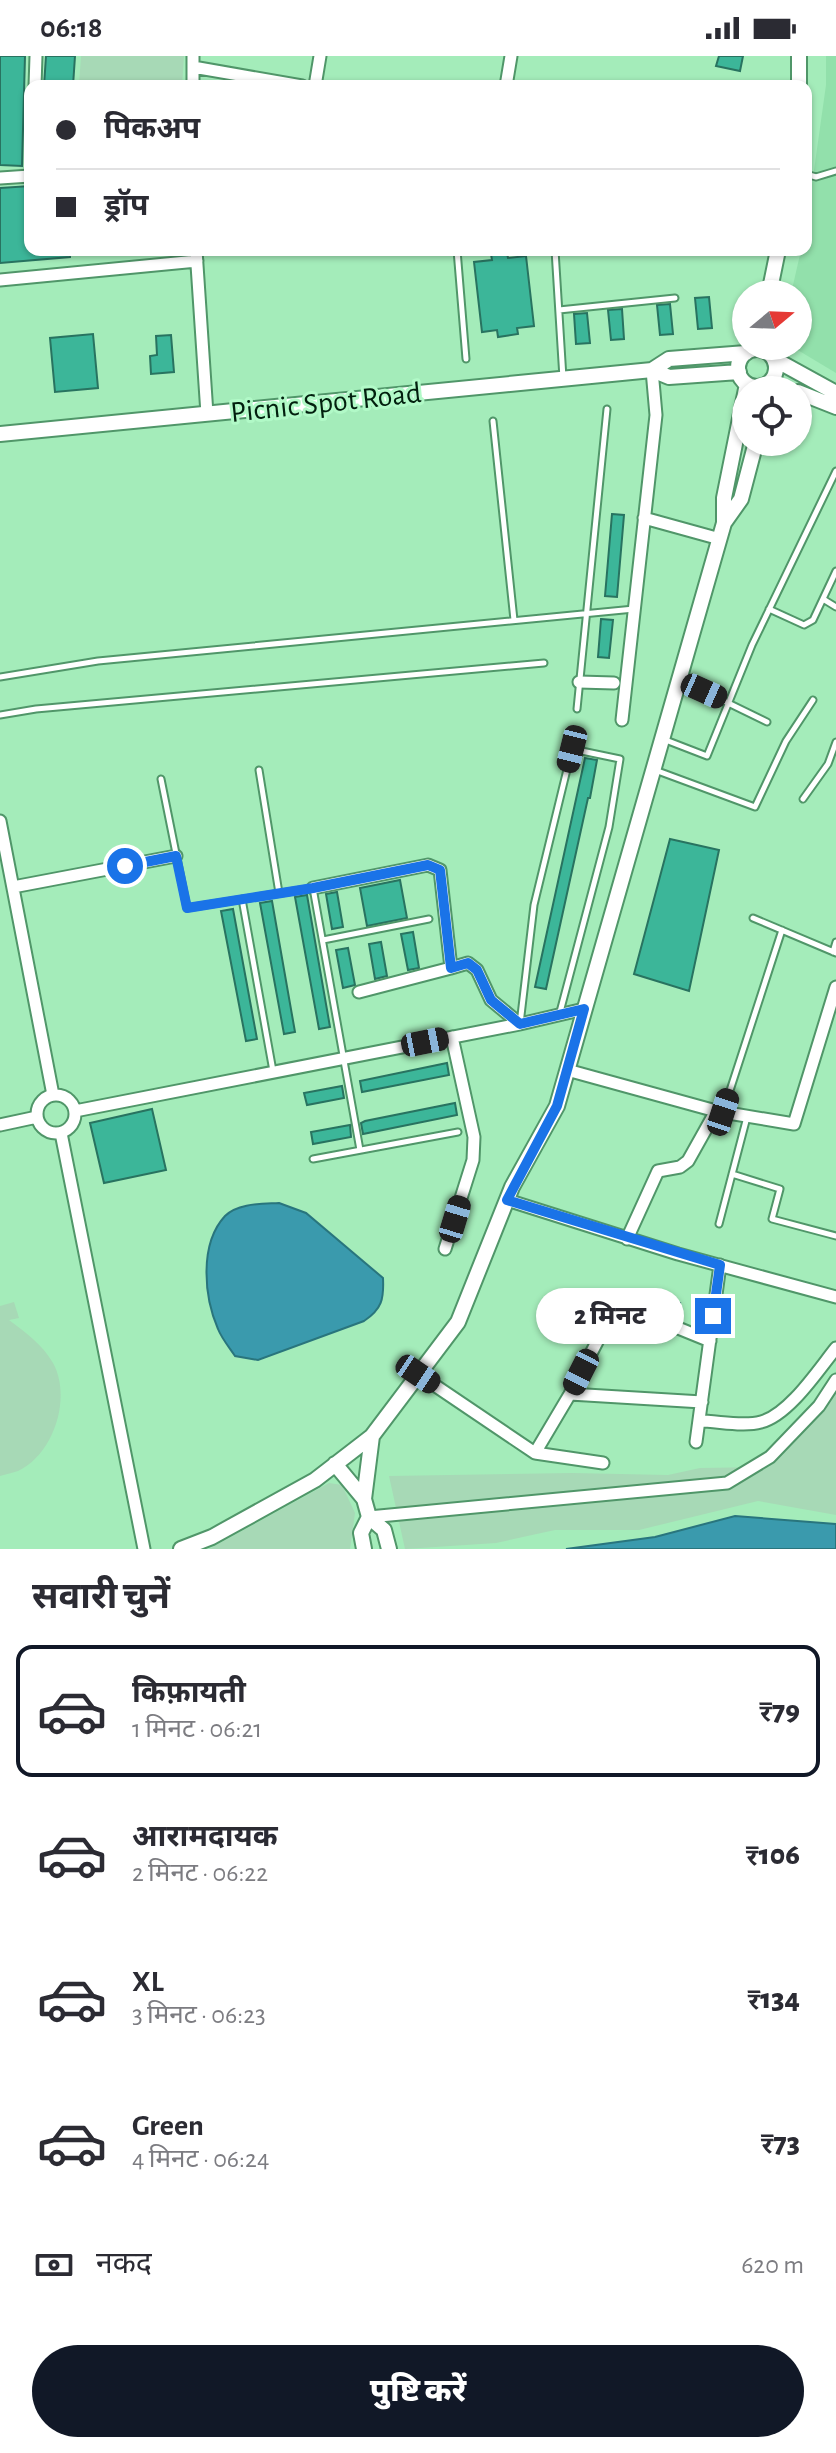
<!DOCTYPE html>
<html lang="hi">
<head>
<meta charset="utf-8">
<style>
	:root { --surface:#fff; --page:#f2f2f3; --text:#2b2b33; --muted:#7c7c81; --line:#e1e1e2; --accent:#111827 }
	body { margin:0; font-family:"Alegreya Sans","Noto Sans Devanagari",sans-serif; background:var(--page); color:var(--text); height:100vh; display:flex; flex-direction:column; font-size:30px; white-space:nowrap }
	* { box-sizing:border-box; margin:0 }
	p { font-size:26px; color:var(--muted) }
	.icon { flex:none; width:44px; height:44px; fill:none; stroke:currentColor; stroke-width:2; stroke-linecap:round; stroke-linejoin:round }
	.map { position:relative; height:1493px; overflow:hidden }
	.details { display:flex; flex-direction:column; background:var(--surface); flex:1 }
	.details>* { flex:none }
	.banner { position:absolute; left:24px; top:24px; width:788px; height:176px; border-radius:16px; box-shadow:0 2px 6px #0004; display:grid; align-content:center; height:176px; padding:0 32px; background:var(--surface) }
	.needle { width:52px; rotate:71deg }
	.tools { position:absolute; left:732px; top:224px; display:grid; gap:16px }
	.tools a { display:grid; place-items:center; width:80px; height:80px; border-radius:50%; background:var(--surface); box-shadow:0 2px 6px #0004; font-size:40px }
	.end { position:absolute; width:36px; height:36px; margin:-18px; border:10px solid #1a73e8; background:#fff; box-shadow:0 0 0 4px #fff }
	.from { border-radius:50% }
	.bubble { position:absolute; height:56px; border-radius:28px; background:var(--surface); box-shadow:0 2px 6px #0004; font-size:26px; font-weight:800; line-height:56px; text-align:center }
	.car { position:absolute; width:24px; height:48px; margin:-24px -12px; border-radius:10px; box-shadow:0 0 6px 2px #0007; background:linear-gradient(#222 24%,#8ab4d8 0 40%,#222 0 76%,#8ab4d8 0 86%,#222 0) }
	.banner b { display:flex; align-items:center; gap:28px; height:76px; font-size:30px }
	.banner b+b { border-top:2px solid var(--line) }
	.banner i { width:20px; height:20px; background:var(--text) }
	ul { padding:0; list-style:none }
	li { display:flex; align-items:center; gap:24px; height:132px; margin:0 16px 12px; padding:0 16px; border:4px solid transparent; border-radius:16px }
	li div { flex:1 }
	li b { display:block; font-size:30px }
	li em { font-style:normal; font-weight:800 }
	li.selected { border-color:var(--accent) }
	li>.icon { width:72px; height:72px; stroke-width:1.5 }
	h2 { padding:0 32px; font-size:36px; line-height:96px }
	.pay { display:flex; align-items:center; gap:20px; height:88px; padding:0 32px; font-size:30px }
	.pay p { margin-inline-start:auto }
	.cta { display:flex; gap:16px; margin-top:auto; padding:16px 32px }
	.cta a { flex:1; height:92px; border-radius:48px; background:var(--accent); color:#fff; font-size:32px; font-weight:800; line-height:92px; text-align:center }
	.status { display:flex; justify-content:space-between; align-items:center; height:56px; padding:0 40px; background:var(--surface); direction:ltr }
	.status svg { height:22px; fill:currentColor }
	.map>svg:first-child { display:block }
	.built { fill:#92e0ab }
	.green { fill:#a7d9b6 }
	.water { fill:#3a9aad; stroke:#29757d; stroke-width:2 }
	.building { fill:#3cb699; stroke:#287360; stroke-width:2 }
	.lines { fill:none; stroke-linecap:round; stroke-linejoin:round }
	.service-casing { stroke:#509669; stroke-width:9 }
	.minor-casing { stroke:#509669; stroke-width:15 }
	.tertiary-casing { stroke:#509669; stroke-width:18 }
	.service { stroke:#fff; stroke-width:5 }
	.minor { stroke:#fff; stroke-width:11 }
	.tertiary { stroke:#fff; stroke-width:14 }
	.route { stroke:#1a73e8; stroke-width:10 }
	.labels { text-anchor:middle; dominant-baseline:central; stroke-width:6; stroke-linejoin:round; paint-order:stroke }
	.street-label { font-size:30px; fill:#021f0e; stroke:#b1f9c7 }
</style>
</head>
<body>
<div class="status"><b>06:18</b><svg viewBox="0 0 49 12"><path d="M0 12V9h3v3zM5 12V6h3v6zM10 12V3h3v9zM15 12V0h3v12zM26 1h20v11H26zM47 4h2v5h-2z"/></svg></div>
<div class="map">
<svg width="836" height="1493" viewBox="0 0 836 1493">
	<rect width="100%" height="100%" fill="#a4ecba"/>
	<path class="built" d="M 826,0 L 836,0 L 836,317 L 791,290 L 798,290 L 798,238 L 791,238 L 801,194 L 806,194 L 806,171 L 826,29 Z"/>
	<path class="green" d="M 81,0 L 184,0 L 182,30 L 79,30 Z
		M 14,1246 L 19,1262 L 9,1264 C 26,1277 42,1288 53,1307 C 72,1341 54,1398 18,1415 C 13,1417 6,1418 0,1420 L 0,1250 Z
		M 836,1333 L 836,1459 L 758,1445 L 639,1474 L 555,1474 L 496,1487 L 405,1493 L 389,1420 L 572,1417 L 668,1419 L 700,1412 L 769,1411 Z
		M 329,1427 L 342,1429 L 355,1457 L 350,1493 L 209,1493 Z"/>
	<path class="water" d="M 279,1147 L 306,1157 L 383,1222 C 384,1243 382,1253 364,1265 L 258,1304 L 235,1300 C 229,1291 222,1283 218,1273 C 204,1241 199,1188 225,1160 C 238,1147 262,1148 279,1147 Z
		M 735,1460 L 836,1468 L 836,1493 L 566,1493 L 655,1481 Z"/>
	<path class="building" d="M 0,0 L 25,0 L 22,110 L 0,109 Z
		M 46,0 L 75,0 L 73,30 L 44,30 Z
		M 719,0 L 743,0 L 740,15 L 716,10 Z
		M 30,130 L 30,194 L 70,194 L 70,201 L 0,207 L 0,132 Z
		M 507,197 L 508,202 L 526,200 L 534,270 L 517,272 L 518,278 L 498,281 L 497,274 L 482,276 L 474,206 L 492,204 L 491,198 Z
		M 709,241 L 712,272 L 698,273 L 695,242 Z
		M 670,248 L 673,278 L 660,279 L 657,249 Z
		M 622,253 L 624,283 L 611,284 L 608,254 Z
		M 587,257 L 590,287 L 576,288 L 574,258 Z
		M 93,278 L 98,332 L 55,336 L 50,282 Z
		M 171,279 L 174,316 L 151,318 L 150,300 L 157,299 L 156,280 Z
		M 612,458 L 624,459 L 617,541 L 605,540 Z
		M 601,563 L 613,564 L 609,602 L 598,601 Z
		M 585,702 L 597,704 L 590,742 L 588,742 L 546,933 L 535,931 Z
		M 670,783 L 719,794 L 689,935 L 634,918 Z
		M 400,824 L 407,862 L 367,870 L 360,832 Z
		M 337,836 L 343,871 L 332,873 L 326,838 Z
		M 307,839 L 330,971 L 319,973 L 295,841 Z
		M 272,845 L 295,976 L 284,978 L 260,847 Z
		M 233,853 L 257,983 L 246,985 L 221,855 Z
		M 413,876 L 419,912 L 408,914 L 401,878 Z
		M 381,886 L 387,920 L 375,923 L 369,888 Z
		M 348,892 L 355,929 L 343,932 L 336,894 Z
		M 447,1007 L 449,1019 L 362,1036 L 360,1025 Z
		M 342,1030 L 344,1042 L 307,1049 L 304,1037 Z
		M 455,1047 L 457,1059 L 363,1078 L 361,1067 L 365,1065 Z
		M 152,1053 L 166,1114 L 104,1127 L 90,1067 Z
		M 350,1069 L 351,1081 L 313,1088 L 311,1076 Z
		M 668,1244 L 680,1247 L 677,1259 L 665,1256 Z"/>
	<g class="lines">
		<g class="service-casing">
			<path id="service" d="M 806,118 L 816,121 L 836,115
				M 457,194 L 466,303
				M 555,194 L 563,322
				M 559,254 L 675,242
				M 493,365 L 514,564
				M 823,543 L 836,551
				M 769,553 L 804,569 L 813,564 L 836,515
				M 0,621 L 98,605 L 634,553
				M 681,624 L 767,666
				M 577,653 L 607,353
				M 0,659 L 36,653 L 544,607
				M 663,683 L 707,700 L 752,589 L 836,415
				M 259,714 L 279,837
				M 655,714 L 755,751 L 786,685 L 813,644
				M 161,723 L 187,852 L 313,832 L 360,1094
				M 803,743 L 828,708 L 836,686
				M 242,843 L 273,1015
				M 753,862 L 836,897
				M 323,884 L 429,863
				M 833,896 L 836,886
				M 520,968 L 534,849 L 572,693 L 620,703 L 609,771 L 560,956
				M 723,1056 L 782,874
				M 313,1103 L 458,1076
				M 732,1118 L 780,1133 L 772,1163 L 836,1180
				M 719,1168 L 747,1061"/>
		</g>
		<g class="minor-casing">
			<path id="minor" d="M 193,11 L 302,30
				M 35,30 L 36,0
				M 193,30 L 193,0
				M 315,30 L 320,0
				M 506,30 L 511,0
				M 0,122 L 30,120
				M 196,194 L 207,358
				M 0,224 L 197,205
				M 644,462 L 720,483
				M 579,626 L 614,627
				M 622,664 L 656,359 L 652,314
				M 0,765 L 53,1039
				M 13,831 L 176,800
				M 313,832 L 428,809 L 440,814 L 451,912 L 359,936
				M 451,912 L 468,907 L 477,914 L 491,944 L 520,968
				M 567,1014 L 716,1055 L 794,1068 L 836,931
				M37 1058a19 19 0 1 1 38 0a19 19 0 1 1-38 0Z
				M 75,1055 L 520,968 L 584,953
				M 0,1069 L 37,1061
				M 61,1077 L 144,1493
				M 507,1144 L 678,1198 L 836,1241
				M 627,1183 L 658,1115 L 680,1111 L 688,1105 L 716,1055
				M 445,1193 L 473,1104 L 474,1081 L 452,981
				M 418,1318 L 535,1397 L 603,1407
				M 570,1338 L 702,1346
				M 699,1365 C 718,1365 743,1371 761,1366 C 789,1359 819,1313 836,1292
				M 696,1386 L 720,1209
				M 535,1397 L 570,1338 L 615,1251 L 619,1248 L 710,1285
				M 369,1461 L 727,1427 L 770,1401 L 819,1350 L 836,1324"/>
		</g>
		<g class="tertiary-casing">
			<path id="tertiary" d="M 799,30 L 799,0
				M 769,238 L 778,194
				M738 312a19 19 0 1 1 38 0a19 19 0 1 1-38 0Z
				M 774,303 L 836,337
				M 652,314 L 669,321 L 739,316
				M 798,336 L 836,351
				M 0,378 L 652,314 L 669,303 L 746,297
				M 724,467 L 741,443 L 756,386
				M 335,1408 L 364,1443 L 369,1461 L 384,1474 L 389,1493
				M 364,1443 L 372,1380
				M 181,1493 L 212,1481 L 315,1424 L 372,1380 L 458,1266 L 512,1131 L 557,1050 L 724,467 L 724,442 L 747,328
				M 364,1493 L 361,1477 L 369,1461"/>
		</g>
		<use href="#service" class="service"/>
		<use href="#minor" class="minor"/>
		<use href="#tertiary" class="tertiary"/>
	</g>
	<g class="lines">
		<path class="route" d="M 125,810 L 176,800 L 187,852 L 313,832 L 428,809 L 440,814 L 451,912 L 468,907 L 477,914 L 491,944 L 520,968 L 584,953 L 557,1050 L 507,1144 L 720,1209 L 713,1260"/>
	</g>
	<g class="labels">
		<g class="street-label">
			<text transform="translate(326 347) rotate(-6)">Picnic Spot Road</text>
		</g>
	</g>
</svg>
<div class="tools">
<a><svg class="needle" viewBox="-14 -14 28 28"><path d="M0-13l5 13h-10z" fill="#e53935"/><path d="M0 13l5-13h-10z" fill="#7c7c81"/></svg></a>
<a><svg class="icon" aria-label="locate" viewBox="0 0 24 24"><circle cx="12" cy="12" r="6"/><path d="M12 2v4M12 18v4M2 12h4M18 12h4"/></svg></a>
</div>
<i class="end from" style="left:125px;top:810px"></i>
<i class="end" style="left:713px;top:1260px"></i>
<div class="bubble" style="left:536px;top:1232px;width:148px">2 मिनट</div>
<i class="car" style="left:704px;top:635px;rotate:114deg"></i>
<i class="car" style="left:572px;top:693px;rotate:194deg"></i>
<i class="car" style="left:425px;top:986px;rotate:79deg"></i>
<i class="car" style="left:723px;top:1056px;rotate:18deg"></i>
<i class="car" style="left:455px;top:1163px;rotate:17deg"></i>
<i class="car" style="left:581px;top:1316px;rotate:207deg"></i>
<i class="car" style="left:418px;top:1318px;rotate:124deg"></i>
<div class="banner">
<b><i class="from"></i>पिकअप</b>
<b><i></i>ड्रॉप</b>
</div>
</div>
<section class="details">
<h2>सवारी चुनें</h2>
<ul>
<li class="selected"><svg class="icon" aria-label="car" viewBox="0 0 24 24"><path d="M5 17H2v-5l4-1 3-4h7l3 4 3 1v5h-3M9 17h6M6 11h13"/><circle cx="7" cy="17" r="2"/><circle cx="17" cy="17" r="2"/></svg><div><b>किफ़ायती</b><p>1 मिनट · 06:21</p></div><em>₹79</em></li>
<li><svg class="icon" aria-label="car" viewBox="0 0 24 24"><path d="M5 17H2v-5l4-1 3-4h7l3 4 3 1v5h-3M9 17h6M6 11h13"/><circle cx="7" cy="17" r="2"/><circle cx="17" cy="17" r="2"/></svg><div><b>आरामदायक</b><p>2 मिनट · 06:22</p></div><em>₹106</em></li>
<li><svg class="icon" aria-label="car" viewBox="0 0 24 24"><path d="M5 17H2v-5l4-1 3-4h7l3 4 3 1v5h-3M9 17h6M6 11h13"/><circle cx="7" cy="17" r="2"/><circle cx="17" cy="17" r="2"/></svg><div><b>XL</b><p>3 मिनट · 06:23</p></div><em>₹134</em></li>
<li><svg class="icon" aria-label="car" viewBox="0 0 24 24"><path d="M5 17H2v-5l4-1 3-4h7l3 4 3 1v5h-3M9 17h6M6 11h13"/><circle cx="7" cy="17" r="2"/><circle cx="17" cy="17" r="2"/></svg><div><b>Green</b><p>4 मिनट · 06:24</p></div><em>₹73</em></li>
</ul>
<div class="pay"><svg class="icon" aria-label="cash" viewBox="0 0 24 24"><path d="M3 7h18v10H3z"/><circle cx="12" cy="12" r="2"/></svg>नकद<p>620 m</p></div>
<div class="cta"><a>पुष्टि करें</a></div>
</section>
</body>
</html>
